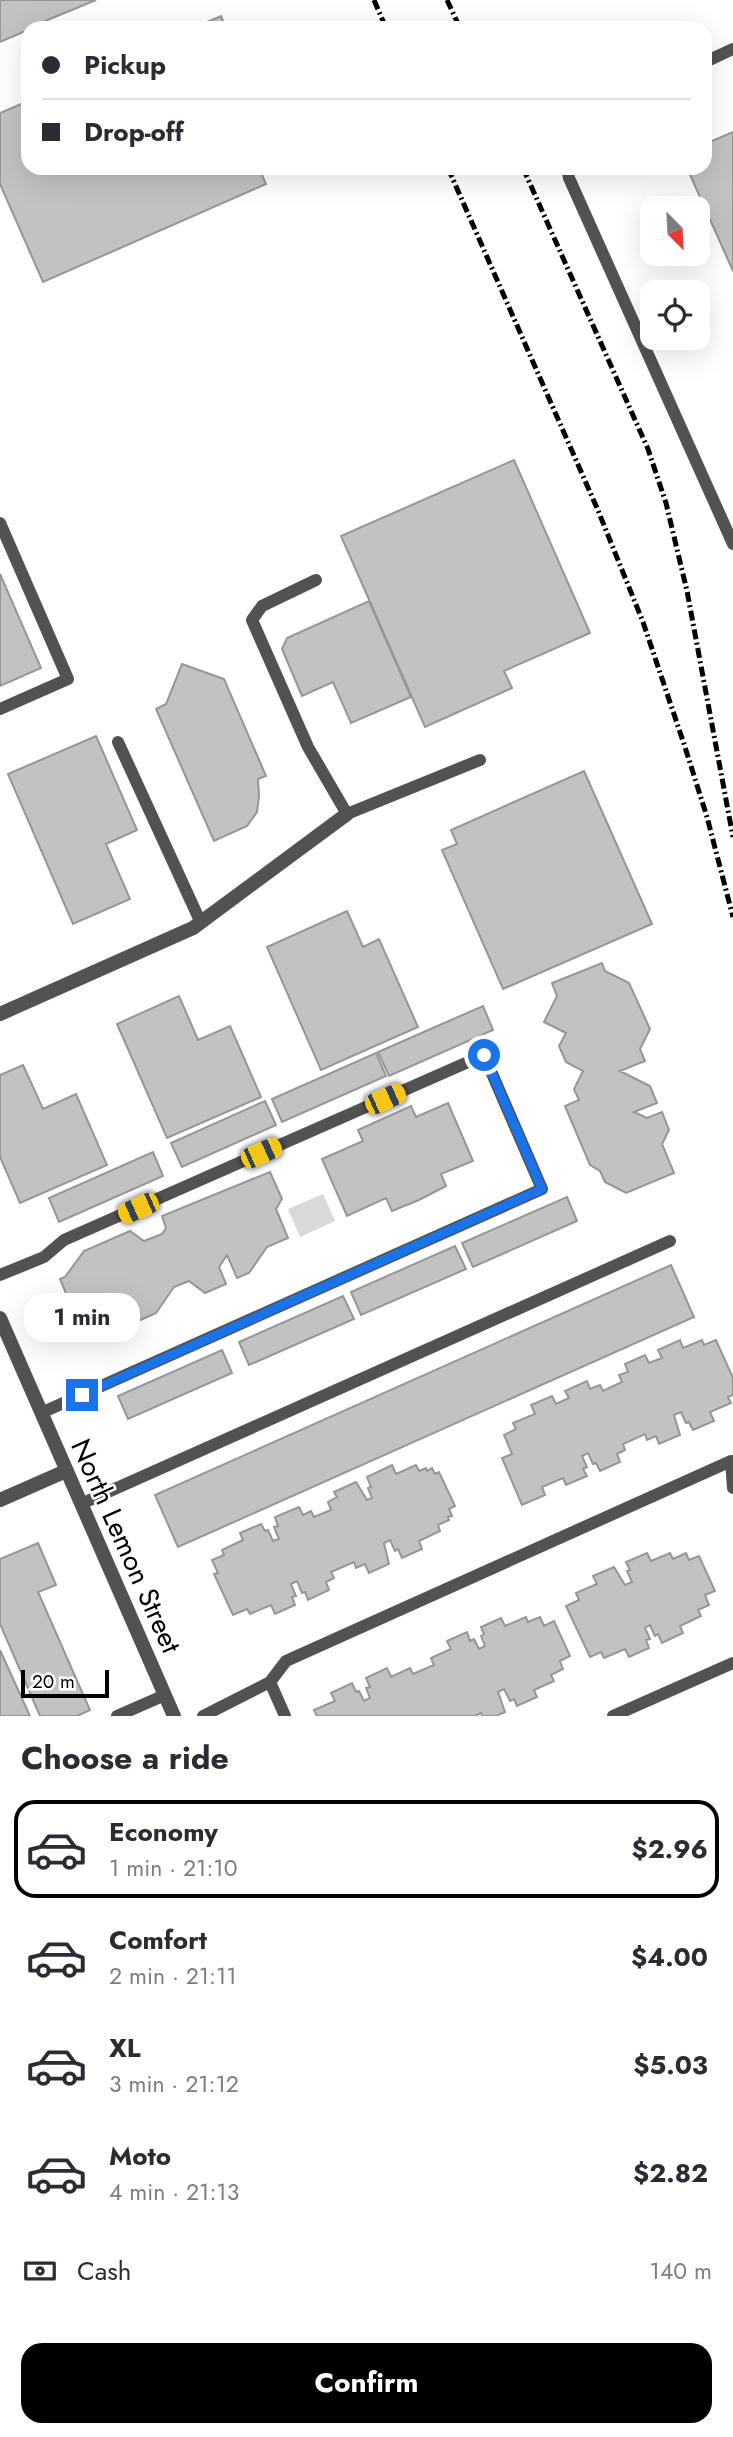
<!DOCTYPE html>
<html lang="en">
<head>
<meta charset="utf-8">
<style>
	:root { --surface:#fff; --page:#f2f2f3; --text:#2b2b33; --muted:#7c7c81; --line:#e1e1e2; --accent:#000 }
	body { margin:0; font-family:Jost,sans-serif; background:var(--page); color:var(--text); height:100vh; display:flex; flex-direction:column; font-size:26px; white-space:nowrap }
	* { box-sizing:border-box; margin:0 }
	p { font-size:23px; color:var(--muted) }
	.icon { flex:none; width:38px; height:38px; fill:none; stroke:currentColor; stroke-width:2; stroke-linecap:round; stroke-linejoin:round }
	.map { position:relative; height:1716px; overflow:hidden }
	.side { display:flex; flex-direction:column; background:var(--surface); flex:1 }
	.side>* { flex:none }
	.hud { position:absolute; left:21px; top:21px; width:691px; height:154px; border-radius:21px; box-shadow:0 7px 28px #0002; display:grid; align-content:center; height:154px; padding:0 21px; background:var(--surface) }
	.needle { width:46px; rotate:156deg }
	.tools { position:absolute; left:640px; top:196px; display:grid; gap:14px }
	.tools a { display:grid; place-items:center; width:70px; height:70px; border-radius:14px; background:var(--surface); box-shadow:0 7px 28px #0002; font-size:35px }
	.scale { position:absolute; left:21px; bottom:18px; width:88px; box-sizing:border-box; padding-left:7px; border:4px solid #000; border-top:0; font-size:19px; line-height:24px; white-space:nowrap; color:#000; -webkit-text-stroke:5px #fff; paint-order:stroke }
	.end { position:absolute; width:32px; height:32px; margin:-16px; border:9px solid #1a73e8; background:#fff; box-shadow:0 0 0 4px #fff }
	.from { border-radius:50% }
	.bubble { position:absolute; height:49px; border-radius:21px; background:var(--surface); box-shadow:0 7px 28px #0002; font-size:23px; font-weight:700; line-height:49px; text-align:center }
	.car { position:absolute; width:21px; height:42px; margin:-21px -10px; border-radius:9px; box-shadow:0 0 5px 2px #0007; background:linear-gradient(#f5c518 24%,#345 0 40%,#f5c518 0 76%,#345 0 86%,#f5c518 0) }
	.hud b { display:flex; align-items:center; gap:24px; height:66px; font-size:26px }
	.hud b+b { border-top:2px solid var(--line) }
	.hud i { width:18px; height:18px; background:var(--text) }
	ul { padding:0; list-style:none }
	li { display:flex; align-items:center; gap:21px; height:98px; margin:0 14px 10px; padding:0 7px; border:4px solid transparent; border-radius:21px }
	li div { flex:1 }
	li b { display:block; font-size:26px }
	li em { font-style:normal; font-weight:700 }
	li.on { border-color:var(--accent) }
	li>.icon { width:63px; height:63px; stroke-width:1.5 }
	h2 { padding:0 21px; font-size:32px; line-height:84px }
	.pay { display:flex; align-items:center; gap:18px; height:77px; padding:0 21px; font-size:26px }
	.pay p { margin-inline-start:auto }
	.primary-button { display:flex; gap:14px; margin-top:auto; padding:14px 21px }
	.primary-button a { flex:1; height:80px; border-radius:21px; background:var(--accent); color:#fff; font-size:28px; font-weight:700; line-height:80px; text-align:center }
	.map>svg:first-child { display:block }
	.green { fill:#d9d9d9 }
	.building { fill:#c2c2c2; stroke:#969696; stroke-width:2 }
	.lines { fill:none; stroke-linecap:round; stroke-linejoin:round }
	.service { stroke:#525252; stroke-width:12 }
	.minor { stroke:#525252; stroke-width:14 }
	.tertiary { stroke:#525252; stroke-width:14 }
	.rail { stroke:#000; stroke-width:5; stroke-dasharray:10 3.5 2 3.5; stroke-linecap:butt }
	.route { stroke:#1a73e8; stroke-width:9 }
	.labels { text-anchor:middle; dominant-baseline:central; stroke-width:5; stroke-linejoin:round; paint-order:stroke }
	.street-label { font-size:28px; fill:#000; stroke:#fff }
</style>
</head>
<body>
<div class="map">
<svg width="733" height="1716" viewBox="0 0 733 1716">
	<rect width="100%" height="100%" fill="#fff"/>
	<path class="green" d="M 323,1194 L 335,1221 L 300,1237 L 288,1209 Z"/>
	<path class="building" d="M 0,0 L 96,0 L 28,28 L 28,30 L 0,42 Z
		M 221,16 L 226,28 L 193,28 Z
		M 28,101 L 28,168 L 259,168 L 266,184 L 43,282 L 0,184 L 0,113 Z
		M 733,132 L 733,271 L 687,168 L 705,168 L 705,144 Z
		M 514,460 L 590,633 L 504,671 L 512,688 L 425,727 L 341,536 Z
		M 0,574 L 41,668 L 0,686 Z
		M 369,601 L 411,697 L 351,723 L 333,682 L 302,696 L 282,649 L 287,638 Z
		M 182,664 L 224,679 L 266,776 L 258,779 L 259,796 L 257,812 L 247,826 L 214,841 L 156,709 L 166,704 Z
		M 96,736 L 137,830 L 106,844 L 130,899 L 73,924 L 8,774 Z
		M 584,771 L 652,924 L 503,989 L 442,850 L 457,844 L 451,830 Z
		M 347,911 L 363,947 L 379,939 L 418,1027 L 321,1070 L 267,947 Z
		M 602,963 L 605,971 L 629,983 L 650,1029 L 640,1049 L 645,1061 L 620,1071 L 650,1086 L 657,1103 L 634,1112 L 647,1118 L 662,1112 L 669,1130 L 662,1144 L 674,1173 L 626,1193 L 605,1182 L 600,1171 L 590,1165 L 565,1106 L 579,1100 L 574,1089 L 583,1071 L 566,1062 L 559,1046 L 566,1033 L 544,1022 L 557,996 L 552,983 Z
		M 179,996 L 198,1040 L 230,1026 L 261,1097 L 167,1138 L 117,1024 Z
		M 483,1006 L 493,1030 L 389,1076 L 378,1052 Z
		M 376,1053 L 386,1076 L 282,1122 L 272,1099 Z
		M 23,1065 L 43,1109 L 76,1094 L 107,1165 L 20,1203 L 0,1157 L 0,1075 Z
		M 265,1101 L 276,1125 L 182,1167 L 171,1143 Z
		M 448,1103 L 473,1161 L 441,1174 L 446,1186 L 419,1200 L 392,1211 L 386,1198 L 347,1216 L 322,1159 L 363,1141 L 358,1130 L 411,1106 L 416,1117 Z
		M 153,1152 L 163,1176 L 59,1222 L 49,1198 Z
		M 270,1172 L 282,1199 L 276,1209 L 288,1238 L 267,1247 L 249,1273 L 237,1278 L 227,1255 L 219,1267 L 226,1284 L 205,1293 L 189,1281 L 174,1287 L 156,1313 L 134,1323 L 111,1333 L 96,1323 L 81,1329 L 60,1279 L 65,1277 L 84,1251 L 130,1231 L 144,1241 L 162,1234 L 166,1228 L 162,1216 Z
		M 567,1197 L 577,1221 L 473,1267 L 462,1243 Z
		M 455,1246 L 466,1269 L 361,1315 L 351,1292 Z
		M 671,1265 L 694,1317 L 178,1547 L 155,1495 Z
		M 343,1296 L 354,1319 L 249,1365 L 239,1342 Z
		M 680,1340 L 683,1348 L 702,1340 L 704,1345 L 716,1340 L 733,1378 L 733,1395 L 728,1397 L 731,1403 L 710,1412 L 714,1421 L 693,1430 L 689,1422 L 686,1423 L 681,1412 L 674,1415 L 680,1435 L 659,1444 L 656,1436 L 647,1440 L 645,1434 L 623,1444 L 625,1450 L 617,1454 L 620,1462 L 600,1471 L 596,1463 L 593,1464 L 588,1453 L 582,1456 L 587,1467 L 583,1469 L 587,1476 L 566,1485 L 563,1478 L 542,1487 L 545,1495 L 522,1505 L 502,1458 L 512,1454 L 504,1435 L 516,1429 L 513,1423 L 535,1414 L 531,1405 L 552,1396 L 556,1404 L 569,1398 L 565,1391 L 587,1381 L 590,1389 L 600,1385 L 603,1391 L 622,1382 L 619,1375 L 628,1372 L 625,1364 L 645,1355 L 649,1363 L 662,1358 L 658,1350 Z
		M 222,1350 L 232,1373 L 128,1419 L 118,1396 Z
		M 392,1465 L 396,1474 L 416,1465 L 419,1471 L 426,1468 L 427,1471 L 432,1468 L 435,1474 L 439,1472 L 455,1506 L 449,1509 L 452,1516 L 448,1517 L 449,1520 L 438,1525 L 440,1531 L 419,1541 L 422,1549 L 402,1558 L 398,1549 L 395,1551 L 390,1540 L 384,1543 L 389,1564 L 369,1573 L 365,1564 L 356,1568 L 354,1562 L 331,1572 L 334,1578 L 326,1582 L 329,1590 L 308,1600 L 305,1592 L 302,1593 L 297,1581 L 291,1584 L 296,1596 L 292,1597 L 295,1605 L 275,1614 L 271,1605 L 250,1614 L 247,1609 L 233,1615 L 214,1574 L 218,1573 L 212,1560 L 224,1555 L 222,1550 L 243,1540 L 240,1533 L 261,1524 L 265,1531 L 268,1530 L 273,1541 L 279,1539 L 274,1527 L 278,1526 L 275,1517 L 299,1507 L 303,1515 L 311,1511 L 314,1517 L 331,1510 L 328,1502 L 337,1497 L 334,1492 L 356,1482 L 367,1500 L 372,1498 L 368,1488 L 371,1487 L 367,1477 Z
		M 38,1543 L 56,1585 L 38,1592 L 90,1710 L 77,1716 L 40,1716 L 0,1624 L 0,1559 Z
		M 647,1553 L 651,1561 L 670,1553 L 673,1559 L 686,1553 L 689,1560 L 699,1556 L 715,1591 L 705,1595 L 709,1605 L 698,1610 L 701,1616 L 680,1626 L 683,1633 L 662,1643 L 658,1634 L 655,1636 L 650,1625 L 645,1628 L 650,1639 L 646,1640 L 649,1648 L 629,1657 L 625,1649 L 604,1658 L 601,1652 L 590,1657 L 566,1606 L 579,1600 L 576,1593 L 597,1584 L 593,1576 L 614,1567 L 625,1585 L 632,1582 L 627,1571 L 630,1570 L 626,1562 Z
		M 526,1617 L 528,1622 L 540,1617 L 544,1626 L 554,1621 L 570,1656 L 560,1661 L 563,1669 L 551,1675 L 554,1681 L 534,1690 L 537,1697 L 517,1706 L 514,1699 L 510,1701 L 504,1689 L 498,1692 L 505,1712 L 496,1716 L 482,1716 L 481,1713 L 475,1716 L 317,1716 L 314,1710 L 335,1701 L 331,1693 L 352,1683 L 356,1692 L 359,1691 L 364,1701 L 370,1698 L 366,1688 L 370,1687 L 366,1678 L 387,1668 L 391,1677 L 410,1668 L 413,1674 L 434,1665 L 431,1658 L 451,1649 L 447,1641 L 467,1632 L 470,1641 L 474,1639 L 479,1649 L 485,1646 L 481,1636 L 484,1634 L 481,1627 L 501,1618 L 505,1626 Z
		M 0,1650 L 30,1716 L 0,1716 Z"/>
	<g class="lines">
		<path class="service" d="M 705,62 L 733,49
			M 567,168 L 569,178 L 733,544
			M 0,523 L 68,679 L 0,709
			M 316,580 L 262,606 L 252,620 L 308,747 L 347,814 L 480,760
			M 118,742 L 201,923
			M 0,1275 L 44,1257 L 64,1240 L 484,1055 L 542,1189 L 41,1413
			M 81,1504 L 670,1241
			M 270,1682 L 285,1716
			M 117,1716 L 165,1695
			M 203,1716 L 270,1682 L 286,1661 L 731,1461 L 733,1488
			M 613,1716 L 733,1663"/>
		<path class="minor" d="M 0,1014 L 193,928 L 347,814
			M 0,1500 L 66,1471"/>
		<path class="tertiary" d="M 0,1318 L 174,1716"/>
		<path class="rail" d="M 374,0 L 386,28
			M 447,0 L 460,28
			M 448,168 L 597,508 L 643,622 L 684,744 L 707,817 L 733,917
			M 523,168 L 648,449 L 666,503 L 687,591 L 733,837"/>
	</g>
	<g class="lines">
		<path class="route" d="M 82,1395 L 542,1189 L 484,1055"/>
	</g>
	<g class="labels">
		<g class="street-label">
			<text transform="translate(126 1546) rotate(66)">North Lemon Street</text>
		</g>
	</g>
</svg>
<div class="tools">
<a><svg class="needle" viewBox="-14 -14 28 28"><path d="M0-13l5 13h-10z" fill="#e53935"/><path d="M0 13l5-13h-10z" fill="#7c7c81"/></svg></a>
<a><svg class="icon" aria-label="locate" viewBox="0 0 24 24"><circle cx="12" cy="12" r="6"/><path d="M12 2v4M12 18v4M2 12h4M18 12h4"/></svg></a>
</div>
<div class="scale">20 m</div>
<i class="end from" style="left:484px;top:1055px"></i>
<i class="end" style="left:82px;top:1395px"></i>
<div class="bubble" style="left:24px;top:1293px;width:116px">1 min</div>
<i class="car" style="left:385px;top:1099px;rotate:66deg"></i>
<i class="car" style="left:261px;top:1153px;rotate:66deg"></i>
<i class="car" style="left:138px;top:1208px;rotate:246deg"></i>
<div class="hud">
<b><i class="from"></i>Pickup</b>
<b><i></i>Drop-off</b>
</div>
</div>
<section class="side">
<h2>Choose a ride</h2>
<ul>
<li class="on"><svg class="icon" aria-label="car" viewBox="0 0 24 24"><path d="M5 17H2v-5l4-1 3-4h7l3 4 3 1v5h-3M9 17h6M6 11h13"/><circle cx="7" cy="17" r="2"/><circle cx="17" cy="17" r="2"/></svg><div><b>Economy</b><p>1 min · 21:10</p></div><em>$2.96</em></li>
<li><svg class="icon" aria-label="car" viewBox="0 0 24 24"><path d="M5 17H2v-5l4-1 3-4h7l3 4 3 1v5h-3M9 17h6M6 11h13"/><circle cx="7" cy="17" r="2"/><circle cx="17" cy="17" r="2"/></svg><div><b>Comfort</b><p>2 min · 21:11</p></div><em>$4.00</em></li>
<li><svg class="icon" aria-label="car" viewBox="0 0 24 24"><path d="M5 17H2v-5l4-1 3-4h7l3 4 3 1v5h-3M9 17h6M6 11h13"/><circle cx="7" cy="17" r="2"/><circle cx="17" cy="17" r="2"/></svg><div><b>XL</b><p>3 min · 21:12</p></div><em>$5.03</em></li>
<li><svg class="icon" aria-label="car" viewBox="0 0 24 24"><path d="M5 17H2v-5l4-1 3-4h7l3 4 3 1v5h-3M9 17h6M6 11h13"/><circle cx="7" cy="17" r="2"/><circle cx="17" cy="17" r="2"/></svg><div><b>Moto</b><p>4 min · 21:13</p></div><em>$2.82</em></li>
</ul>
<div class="pay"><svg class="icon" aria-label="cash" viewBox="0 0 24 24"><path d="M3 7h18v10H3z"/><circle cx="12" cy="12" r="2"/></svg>Cash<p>140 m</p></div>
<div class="primary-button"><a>Confirm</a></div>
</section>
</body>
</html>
